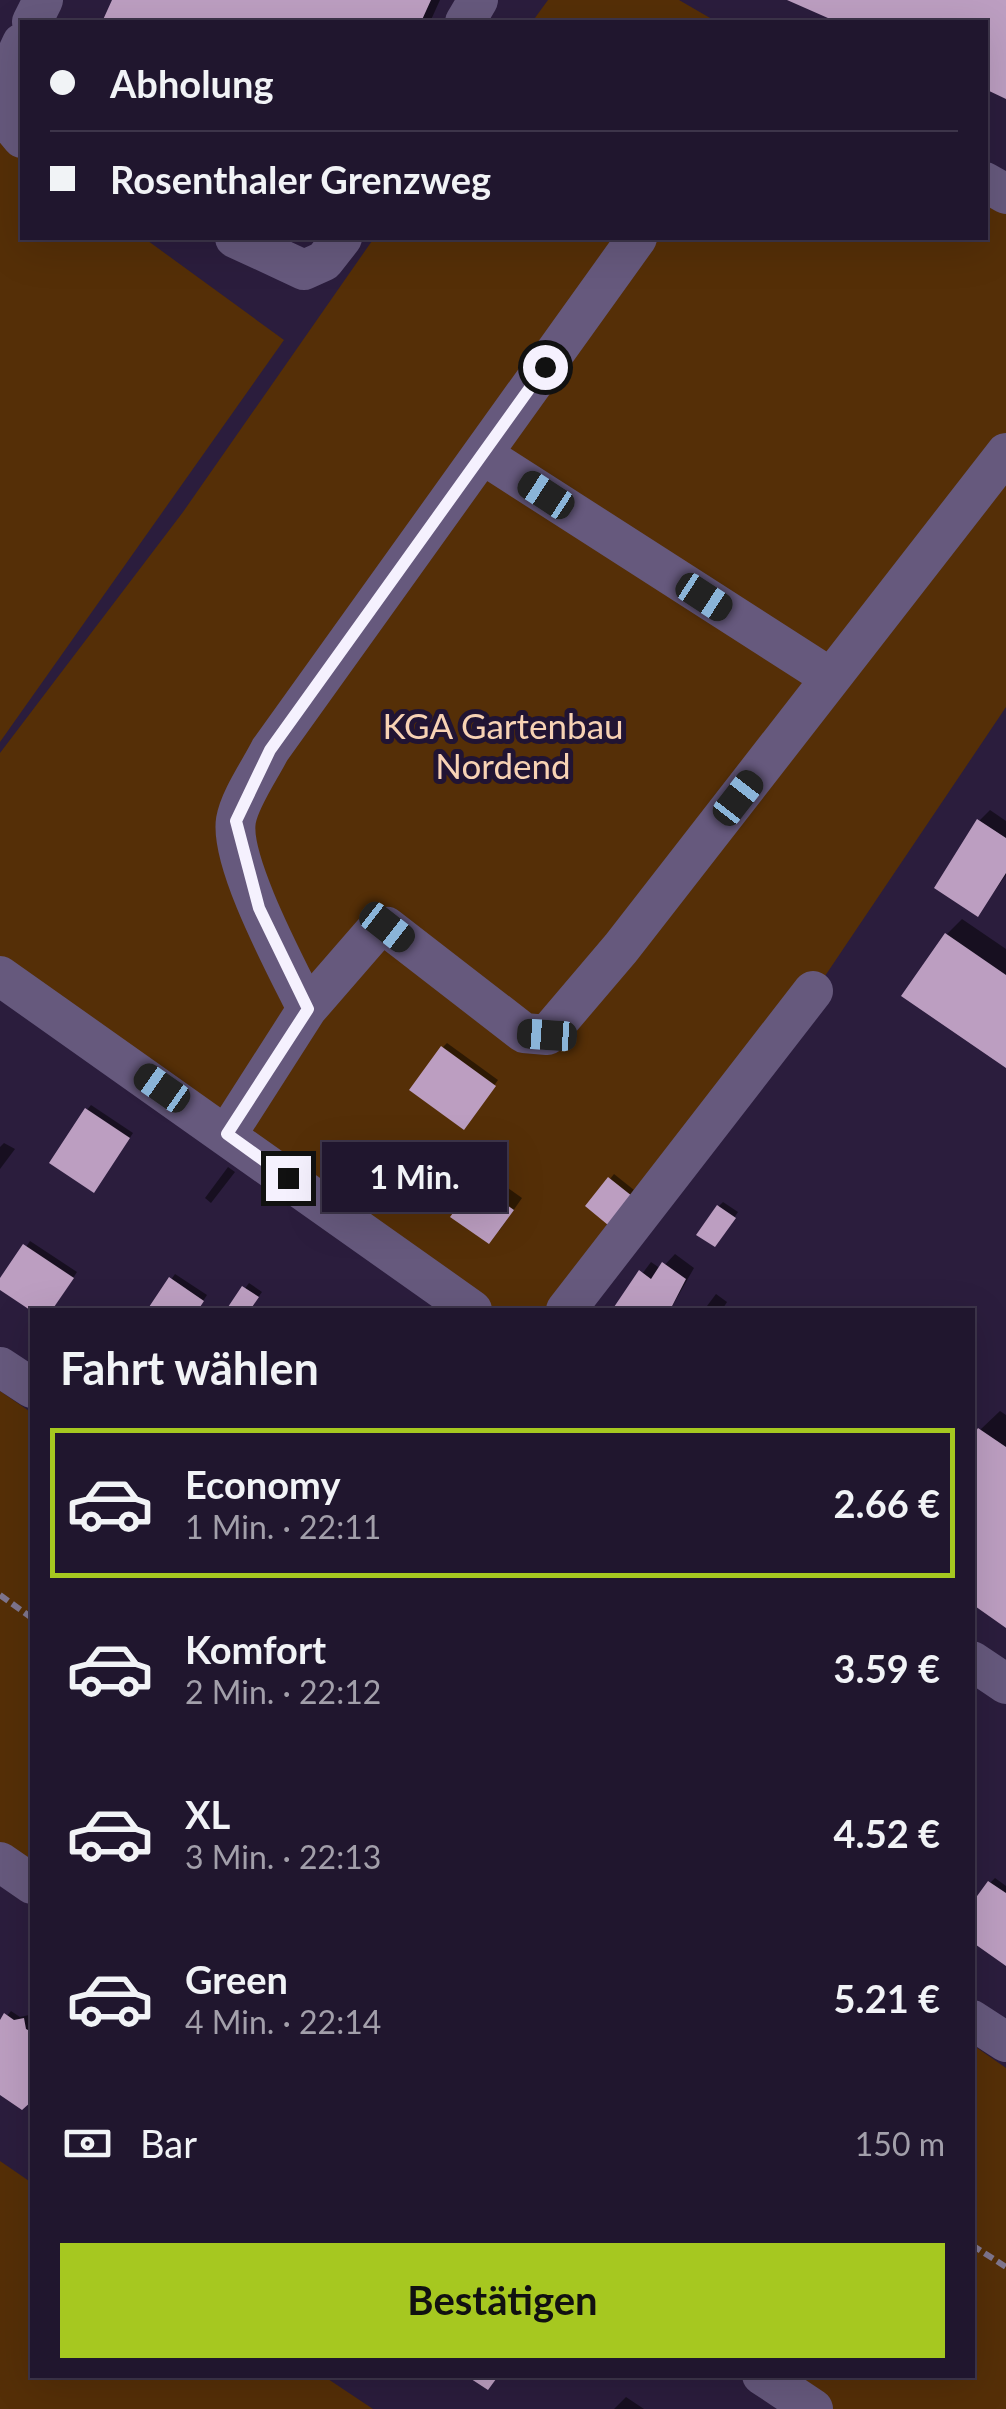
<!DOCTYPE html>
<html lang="de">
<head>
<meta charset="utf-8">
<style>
	:root { --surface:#20162e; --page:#2d233a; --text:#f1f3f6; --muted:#a29faa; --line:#3d354a; --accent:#a6c820 }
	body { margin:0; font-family:Lato,sans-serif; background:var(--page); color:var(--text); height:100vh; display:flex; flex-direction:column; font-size:38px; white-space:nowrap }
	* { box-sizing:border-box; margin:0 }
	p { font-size:32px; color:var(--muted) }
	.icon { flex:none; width:55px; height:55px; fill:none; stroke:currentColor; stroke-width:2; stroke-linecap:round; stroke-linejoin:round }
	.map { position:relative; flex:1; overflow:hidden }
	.panel { position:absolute; left:30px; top:1308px; width:945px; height:1070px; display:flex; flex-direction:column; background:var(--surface); border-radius:0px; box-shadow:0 10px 40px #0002,0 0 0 2px var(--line) }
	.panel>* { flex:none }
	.guide { position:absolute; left:20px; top:20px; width:968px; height:220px; border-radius:0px; box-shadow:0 10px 40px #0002,0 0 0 2px var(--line); display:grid; align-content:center; height:220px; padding:0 30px; background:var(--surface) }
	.end { position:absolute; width:45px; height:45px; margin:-22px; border:12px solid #f5f1fe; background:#111; box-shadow:0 0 0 5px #111 }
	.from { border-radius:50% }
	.bubble { position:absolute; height:70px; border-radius:0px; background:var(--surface); box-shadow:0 10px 40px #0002,0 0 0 2px var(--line); font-size:32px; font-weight:700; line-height:70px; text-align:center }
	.car { position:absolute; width:30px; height:60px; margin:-30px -15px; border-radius:12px; box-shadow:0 0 8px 2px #0007; background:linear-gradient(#222 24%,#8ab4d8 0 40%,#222 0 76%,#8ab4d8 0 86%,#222 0) }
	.guide b { display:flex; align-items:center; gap:35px; height:95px; font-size:38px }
	.guide b+b { border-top:2px solid var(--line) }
	.guide i { width:25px; height:25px; background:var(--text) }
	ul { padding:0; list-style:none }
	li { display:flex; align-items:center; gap:30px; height:150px; margin:0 20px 15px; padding:0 10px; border:5px solid transparent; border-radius:0px }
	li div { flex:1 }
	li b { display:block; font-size:38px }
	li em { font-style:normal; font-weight:700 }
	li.active { border-color:var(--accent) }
	li>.icon { width:90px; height:90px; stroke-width:1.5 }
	h2 { padding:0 30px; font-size:45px; line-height:120px }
	.pay { display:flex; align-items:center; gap:25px; height:110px; padding:0 30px; font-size:38px }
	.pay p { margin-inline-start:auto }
	.primary-button { display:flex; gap:20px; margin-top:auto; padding:20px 30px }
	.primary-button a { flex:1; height:115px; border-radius:0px; background:var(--accent); color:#111; font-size:40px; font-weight:700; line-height:115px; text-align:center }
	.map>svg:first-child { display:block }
	.green { fill:#552f07 }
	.shadow { fill:#0007 }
	.building { fill:#bc9ec1 }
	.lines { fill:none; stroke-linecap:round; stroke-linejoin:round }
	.path { stroke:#7f768e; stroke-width:6; stroke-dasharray:10 5; stroke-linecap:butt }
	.minor { stroke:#66597d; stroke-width:40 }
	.route { stroke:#f5f1fe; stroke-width:12 }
	.labels { text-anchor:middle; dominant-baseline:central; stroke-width:10; stroke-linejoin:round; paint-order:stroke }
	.park-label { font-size:35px; fill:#f7d2b4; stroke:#211433 }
</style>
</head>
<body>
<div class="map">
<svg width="1006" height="2409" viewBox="0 0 1006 2409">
	<rect width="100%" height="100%" fill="#2b1d3d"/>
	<path class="green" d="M 548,0 L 679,0 L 717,22 L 532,22 Z
		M 0,132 L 22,148 L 22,238 L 144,238 L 284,340 L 0,742 Z
		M 985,180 L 1006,192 L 1006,707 L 825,976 L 555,1310 L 494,1310 L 0,961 L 0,753 L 183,512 L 374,238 L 985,238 Z
		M 0,1391 L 32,1413 L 32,1884 L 0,1862 Z
		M 973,2045 L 1006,2068 L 1006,2409 L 813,2409 L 762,2375 L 972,2375 Z
		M 0,2161 L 32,2183 L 32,2375 L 322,2375 L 373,2409 L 0,2409 Z"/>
	<path class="shadow" d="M 115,0 L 440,0 L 430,22 L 105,22 Z
		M 793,0 L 1006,0 L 1006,96 L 985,87 L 985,22 L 843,22 Z
		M 990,810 L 1006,821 L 1006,875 L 978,914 L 979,821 Z
		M 962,919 L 1006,949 L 1006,1065 L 947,934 Z
		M 447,1043 L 498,1080 L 468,1122 L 443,1047 Z
		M 91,1105 L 133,1133 L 98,1186 L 87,1110 Z
		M 4,1143 L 15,1149 L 0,1169 L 0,1147 Z
		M 228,1167 L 235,1172 L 211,1203 L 205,1198 Z
		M 488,1174 L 522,1198 L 499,1231 L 454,1217 Z
		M 614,1174 L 634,1190 L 612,1217 L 610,1179 Z
		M 723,1202 L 738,1212 L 719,1240 L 719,1206 Z
		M 30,1241 L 77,1272 L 52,1310 L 35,1310 L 0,1287 Z
		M 675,1254 L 694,1268 L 670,1310 L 615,1310 L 651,1262 L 661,1269 Z
		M 175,1274 L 207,1295 L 197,1310 L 150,1310 Z
		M 249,1283 L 262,1292 L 249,1310 L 229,1310 Z
		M 716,1294 L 727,1302 L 722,1310 L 704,1310 Z
		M 1000,1411 L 1006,1415 L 1006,1625 L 980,1430 Z
		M 995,1878 L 1006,1886 L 1006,1962 L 990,1883 Z
		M 11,2011 L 20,2017 L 29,2015 L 32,2023 L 32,2098 L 0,2092 L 0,2024 Z
		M 626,2397 L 644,2409 L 614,2409 Z"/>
	<path class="building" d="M 112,0 L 431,0 L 421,22 L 102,22 Z
		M 787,0 L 1006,0 L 1006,99 L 985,89 L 985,22 L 837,22 Z
		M 977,819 L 1006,838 L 1006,873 L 978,917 L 934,888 Z
		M 945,933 L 1006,975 L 1006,1068 L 901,996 Z
		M 441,1046 L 496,1086 L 464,1130 L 409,1090 Z
		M 85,1108 L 130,1138 L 94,1193 L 49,1163 Z
		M 608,1177 L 632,1196 L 608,1225 L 585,1206 Z
		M 475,1183 L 514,1210 L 489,1244 L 450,1217 Z
		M 717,1205 L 736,1218 L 715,1247 L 696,1235 Z
		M 23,1244 L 74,1278 L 52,1310 L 30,1310 L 0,1290 L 0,1278 Z
		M 662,1262 L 686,1279 L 670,1310 L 612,1310 L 639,1270 L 651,1279 Z
		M 169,1277 L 204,1301 L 198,1310 L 147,1310 Z
		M 242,1286 L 259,1297 L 250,1310 L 226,1310 Z
		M 978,1428 L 1006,1447 L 1006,1628 L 972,1604 L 972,1437 Z
		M 988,1881 L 1006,1893 L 1006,1966 L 972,1942 L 972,1903 Z
		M 4,2013 L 14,2020 L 24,2018 L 26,2029 L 32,2032 L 32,2101 L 22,2110 L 0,2095 L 0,2020 Z
		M 465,2375 L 499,2375 L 488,2390 Z"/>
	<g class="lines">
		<path class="path" d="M 0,1595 L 32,1618
			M 972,2245 L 1006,2267"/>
		<path class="minor" d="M 32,22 L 43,0
			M 465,22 L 478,0
			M 0,91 L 22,43
			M 0,99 L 7,120 L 22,138
			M 985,182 L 1006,194
			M 235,238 L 304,270 L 324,261 L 342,238
			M 482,454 L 831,678
			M 0,976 L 472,1310
			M 307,1009 C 288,970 229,862 236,820 C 240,798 260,770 270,750 L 637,238
			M 227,1134 L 307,1009 L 373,933 L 387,927 L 524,1033 L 547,1035 L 621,948 L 1006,453
			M 566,1310 L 813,991
			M 0,1367 L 32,1388
			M 972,1661 L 1006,1684
			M 0,1862 L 32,1884
			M 972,2020 L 1006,2042
			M 762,2375 L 813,2409"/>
	</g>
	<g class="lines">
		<path class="route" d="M 288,1178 L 227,1134 L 308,1009 L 259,908 L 236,821 L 270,750 L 545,367"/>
	</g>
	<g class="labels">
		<g class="park-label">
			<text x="503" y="725">KGA Gartenbau<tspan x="503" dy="40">Nordend</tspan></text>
		</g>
	</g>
</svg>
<i class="end from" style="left:545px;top:367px"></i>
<i class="end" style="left:288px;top:1178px"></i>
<div class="bubble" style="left:322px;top:1142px;width:185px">1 Min.</div>
<i class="car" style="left:546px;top:495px;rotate:303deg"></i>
<i class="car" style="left:704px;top:597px;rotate:123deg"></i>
<i class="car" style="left:738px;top:798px;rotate:38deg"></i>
<i class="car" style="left:387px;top:927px;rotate:128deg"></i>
<i class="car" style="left:547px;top:1035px;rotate:274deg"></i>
<i class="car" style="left:162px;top:1088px;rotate:305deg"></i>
<div class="guide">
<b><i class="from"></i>Abholung</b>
<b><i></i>Rosenthaler Grenzweg</b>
</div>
<section class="panel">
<h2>Fahrt wählen</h2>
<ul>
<li class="active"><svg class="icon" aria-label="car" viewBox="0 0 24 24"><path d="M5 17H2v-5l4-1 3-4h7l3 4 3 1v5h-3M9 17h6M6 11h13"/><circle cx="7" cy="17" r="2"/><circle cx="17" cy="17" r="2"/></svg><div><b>Economy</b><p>1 Min. · 22:11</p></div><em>2.66 €</em></li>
<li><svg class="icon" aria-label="car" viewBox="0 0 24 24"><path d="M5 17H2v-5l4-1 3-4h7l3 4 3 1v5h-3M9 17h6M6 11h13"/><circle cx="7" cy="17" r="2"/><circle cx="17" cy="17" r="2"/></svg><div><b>Komfort</b><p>2 Min. · 22:12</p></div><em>3.59 €</em></li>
<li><svg class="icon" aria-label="car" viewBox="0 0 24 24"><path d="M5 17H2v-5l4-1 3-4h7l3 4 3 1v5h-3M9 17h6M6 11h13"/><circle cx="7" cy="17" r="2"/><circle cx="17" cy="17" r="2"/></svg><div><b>XL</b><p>3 Min. · 22:13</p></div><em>4.52 €</em></li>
<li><svg class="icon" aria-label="car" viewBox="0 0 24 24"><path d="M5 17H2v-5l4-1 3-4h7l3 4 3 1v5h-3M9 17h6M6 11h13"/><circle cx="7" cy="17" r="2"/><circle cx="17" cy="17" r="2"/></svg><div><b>Green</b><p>4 Min. · 22:14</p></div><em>5.21 €</em></li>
</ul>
<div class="pay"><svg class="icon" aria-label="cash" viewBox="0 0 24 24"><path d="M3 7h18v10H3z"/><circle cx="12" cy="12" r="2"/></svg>Bar<p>150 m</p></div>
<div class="primary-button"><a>Bestätigen</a></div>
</section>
</div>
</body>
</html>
